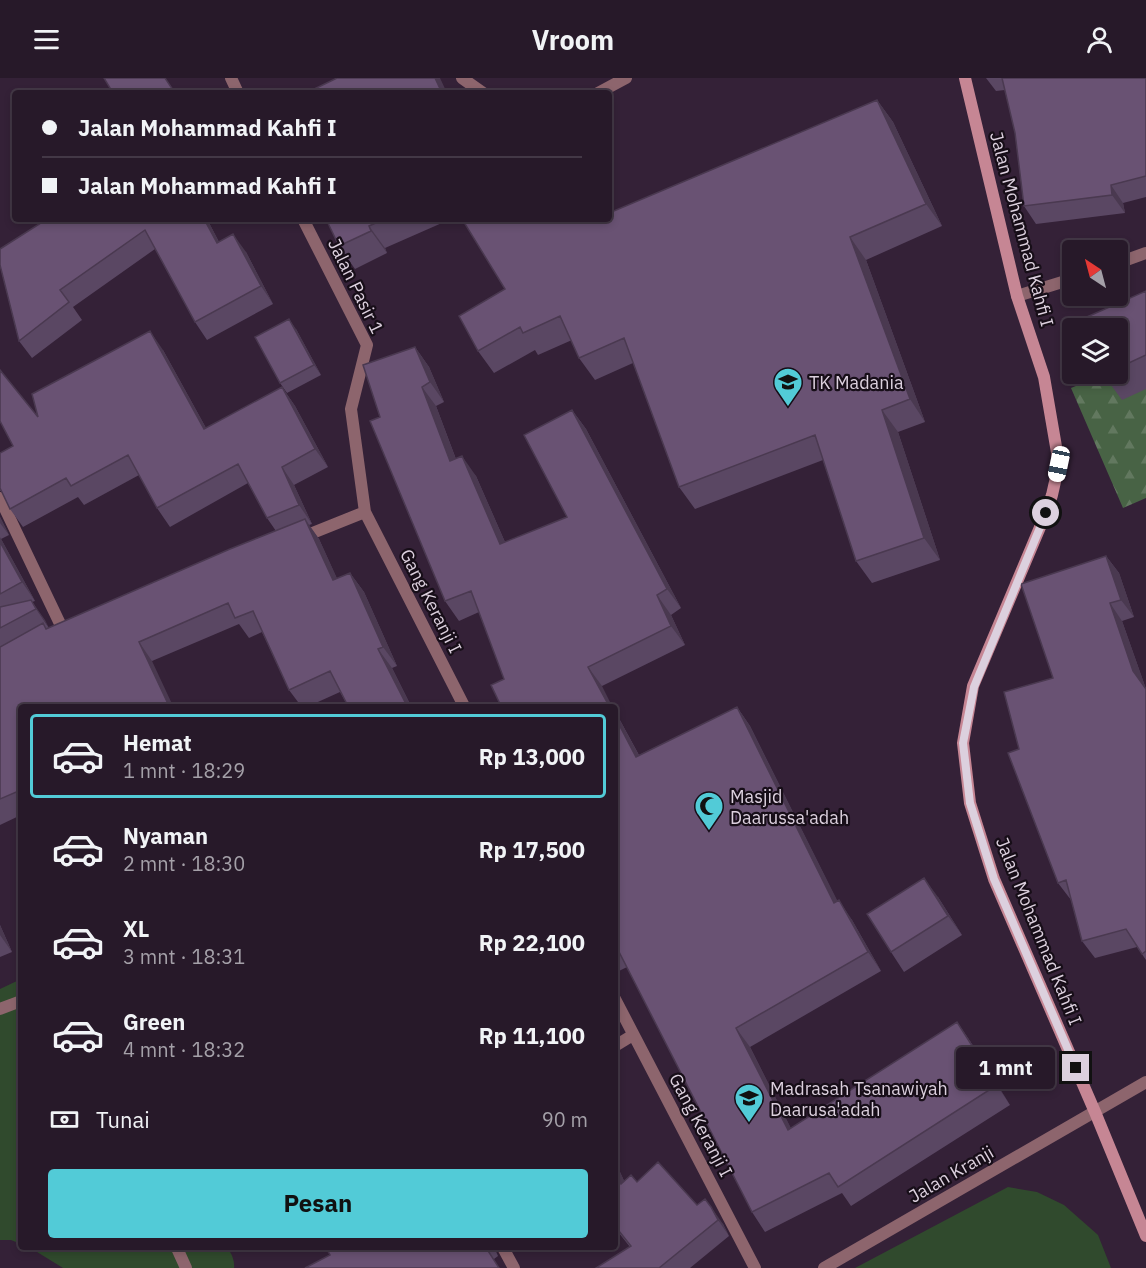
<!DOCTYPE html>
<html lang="id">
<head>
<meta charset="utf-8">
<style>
	:root { --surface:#271929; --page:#2f2231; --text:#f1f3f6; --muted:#a4a0a8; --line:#433846; --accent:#52cbd7 }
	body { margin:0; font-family:"IBM Plex Sans",sans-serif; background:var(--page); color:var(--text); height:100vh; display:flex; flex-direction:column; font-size:22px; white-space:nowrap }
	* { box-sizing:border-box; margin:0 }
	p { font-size:20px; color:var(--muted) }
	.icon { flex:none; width:33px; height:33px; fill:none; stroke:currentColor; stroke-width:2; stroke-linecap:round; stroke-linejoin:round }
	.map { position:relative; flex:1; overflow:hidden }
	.panel { position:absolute; left:18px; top:626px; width:600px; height:546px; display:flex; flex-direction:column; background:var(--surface); border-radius:6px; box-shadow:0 3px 9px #0003,0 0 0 2px var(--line) }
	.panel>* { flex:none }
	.hud { position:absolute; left:12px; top:12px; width:600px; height:132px; border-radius:6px; box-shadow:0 3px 9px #0003,0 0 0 2px var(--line); display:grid; align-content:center; height:132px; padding:0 30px; background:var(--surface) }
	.needle { width:39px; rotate:324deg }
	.tools { position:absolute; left:1062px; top:162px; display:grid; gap:12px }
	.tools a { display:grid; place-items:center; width:66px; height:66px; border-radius:6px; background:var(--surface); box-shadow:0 3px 9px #0003,0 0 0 2px var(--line); font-size:30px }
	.end { position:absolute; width:27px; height:27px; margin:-14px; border:8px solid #dcd0de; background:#111; box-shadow:0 0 0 3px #111 }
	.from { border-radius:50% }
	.bubble { position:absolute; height:42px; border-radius:6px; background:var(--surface); box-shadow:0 3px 9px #0003,0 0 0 2px var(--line); font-size:20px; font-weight:700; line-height:42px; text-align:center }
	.car { position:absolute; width:18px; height:36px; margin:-18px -9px; border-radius:8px; box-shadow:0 0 4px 2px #0007; background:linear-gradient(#fff 24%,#345 0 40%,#fff 0 76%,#345 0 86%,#fff 0) }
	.hud b { display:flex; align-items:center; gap:21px; height:57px; font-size:22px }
	.hud b+b { border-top:2px solid var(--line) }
	.hud i { width:15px; height:15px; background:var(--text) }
	ul { padding:10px 0 0; list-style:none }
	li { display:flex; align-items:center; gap:18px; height:84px; margin:0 12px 9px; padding:0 18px; border:3px solid transparent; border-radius:6px }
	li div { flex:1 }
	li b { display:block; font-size:22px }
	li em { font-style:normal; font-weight:700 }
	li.on { border-color:var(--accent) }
	li>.icon { width:54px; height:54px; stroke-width:1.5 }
	.pay { display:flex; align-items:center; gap:15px; height:66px; padding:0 30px; font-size:22px }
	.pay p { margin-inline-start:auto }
	.action { display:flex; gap:12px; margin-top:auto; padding:12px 30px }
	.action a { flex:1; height:69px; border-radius:6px; background:var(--accent); color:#111; font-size:24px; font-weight:700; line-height:69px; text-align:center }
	header { display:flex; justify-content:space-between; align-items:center; height:78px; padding:0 30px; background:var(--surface); font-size:27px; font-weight:700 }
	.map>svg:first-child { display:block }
	.green { fill:#304a2d }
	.forest { fill:url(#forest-firs) }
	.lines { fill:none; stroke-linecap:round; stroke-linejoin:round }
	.street { stroke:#8d656d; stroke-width:12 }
	.secondary { stroke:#c68694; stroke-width:12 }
	.wall { fill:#5a4763 }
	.shaded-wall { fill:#4a3950 }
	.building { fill:#695273; stroke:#4a3950; stroke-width:1.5 }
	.route { stroke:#dcd0de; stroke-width:8 }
	.labels { text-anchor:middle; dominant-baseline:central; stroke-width:4.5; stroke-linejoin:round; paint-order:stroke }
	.street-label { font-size:18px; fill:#dcd0de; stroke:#170e18 }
	.poi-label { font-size:18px; fill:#dcd0de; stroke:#170e18; text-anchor:start }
</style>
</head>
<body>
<header><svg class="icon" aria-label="menu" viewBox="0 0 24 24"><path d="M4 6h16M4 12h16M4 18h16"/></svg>Vroom<svg class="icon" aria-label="person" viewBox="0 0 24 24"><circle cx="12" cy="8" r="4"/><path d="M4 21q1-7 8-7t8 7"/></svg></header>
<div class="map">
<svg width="1146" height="1190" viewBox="0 0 1146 1190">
	<defs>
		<pattern id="forest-firs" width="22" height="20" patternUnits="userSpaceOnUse" patternTransform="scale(1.5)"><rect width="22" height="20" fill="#486345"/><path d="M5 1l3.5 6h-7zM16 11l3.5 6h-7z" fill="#62785f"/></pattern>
	</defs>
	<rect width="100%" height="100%" fill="#342137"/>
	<path class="green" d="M 21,899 L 21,1166 L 11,1162 L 0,1162 L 0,911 L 19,902 Z
		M 1008,1109 L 1037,1114 L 1064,1127 L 1098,1157 L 1111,1190 L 855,1190 Z
		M 29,1169 L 225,1169 C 231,1172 235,1183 234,1190 L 63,1190 Z"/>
	<path class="forest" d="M 1146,278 L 1146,420 L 1123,430 L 1071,310 L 1105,296 L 1118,296 Z"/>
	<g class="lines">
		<path class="street" d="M 231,0 L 238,15
			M 462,0 L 483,15
			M 598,15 L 626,0
			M 303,141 L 367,267 L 351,331 L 365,434 L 464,628
			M 1118,185 L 1146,175
			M 1017,218 L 1072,201
			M 0,420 L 63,552
			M 300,460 L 365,434
			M 615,921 L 755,1190
			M 0,931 L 21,923
			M 615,968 L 633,957
			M 176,1168 L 186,1190
			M 502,1168 L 514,1190
			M 824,1190 L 1146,1004"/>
		<path class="secondary" d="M 965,0 L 1017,218 L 1044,299 L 1059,386 L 1052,417 L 1046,435 L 973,608 L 963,665 L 970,725 L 994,801 L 1095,1034 L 1146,1158"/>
	</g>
	<path class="wall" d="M 986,0 L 1146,0 L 1146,119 L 1123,125 L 1125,135 L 1036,146 L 1024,128 L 1015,55 L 1005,12 L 996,13 Z
		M 877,22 L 893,44 L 942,148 L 866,182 L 925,344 L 898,354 L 940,482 L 872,505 L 856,483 L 823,382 L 695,431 L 679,409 L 633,285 L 595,302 L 579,280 L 572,262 L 538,277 L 535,272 L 494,295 L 478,273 L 505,211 L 609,141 Z
		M 47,141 L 207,141 L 219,164 L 246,174 L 273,226 L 207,262 L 195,244 L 155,171 L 73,229 L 82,242 L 32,280 L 19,263 Z
		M 326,141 L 451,141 L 385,170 L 387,175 L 355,191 L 339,168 Z
		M 1146,213 L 1146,311 L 1122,322 L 1103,296 L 1118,296 L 1118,250 Z
		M 296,251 L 321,297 L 287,315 L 280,305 Z
		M 415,269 L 429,289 L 444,324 L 436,328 L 456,381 L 476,398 L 505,464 L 567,439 L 572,332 L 586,351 L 681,530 L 671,537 L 685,567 L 602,608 L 504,601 L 479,534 L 459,543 L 445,523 L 380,339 Z
		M 163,272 L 206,350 L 282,309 L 295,328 L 328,389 L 294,407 L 312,446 L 309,447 L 319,461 L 337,501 L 350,495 L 364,514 L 397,588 L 392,590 L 411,628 L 348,628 L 340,614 L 309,628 L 301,628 L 289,612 L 262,554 L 249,560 L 239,546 L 152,583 L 21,628 L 21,737 L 0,747 L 0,439 L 9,457 L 1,461 L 35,523 L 32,524 L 49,550 L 276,453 L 267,440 L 248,405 L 170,449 L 157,430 L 139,397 L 84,427 L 78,419 L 23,449 L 10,431 L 2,413 L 0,413 L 0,375 L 13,368 L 38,339 Z
		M 1106,478 L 1119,495 L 1134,539 L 1122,543 L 1146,611 L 1146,882 L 1137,869 L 1095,880 L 1082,863 L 1071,822 L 1058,805 L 1019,671 L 1053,600 Z
		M 737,629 L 750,648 L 837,823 L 852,842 L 881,893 L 750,969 L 791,1051 L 957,944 L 970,963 L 1010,1027 L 851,1128 L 842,1115 L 765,1154 L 752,1134 L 627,889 L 615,895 L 615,633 L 639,677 Z
		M 938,819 L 962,857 L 904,894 L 891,874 Z
		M 0,847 L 12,874 L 0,879 Z
		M 615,1083 L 624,1103 L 637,1104 L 697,1127 L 723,1146 L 729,1158 L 690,1190 L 596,1190 L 630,1169 L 615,1150 Z
		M 325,1168 L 495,1168 L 495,1171 L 498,1178 L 494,1181 L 330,1177 Z"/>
	<path class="shaded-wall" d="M 435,0 L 440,0 L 447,15 L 442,15 Z
		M 877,22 L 893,44 L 942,148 L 926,126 Z
		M 1111,107 L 1123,125 L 1125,135 L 1112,117 Z
		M 204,141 L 207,141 L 229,183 L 217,165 Z
		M 369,148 L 385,170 L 387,175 L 371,153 Z
		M 233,156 L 246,174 L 273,226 L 261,208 Z
		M 850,159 L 866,182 L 925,344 L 910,321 Z
		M 289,241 L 296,251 L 321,297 L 314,287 Z
		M 150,253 L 163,272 L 217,370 L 204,351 Z
		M 415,269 L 429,289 L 444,324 L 430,304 Z
		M 282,309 L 295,328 L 328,389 L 315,371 Z
		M 422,309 L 436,328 L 464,403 L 450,383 Z
		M 572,332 L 586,351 L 681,530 L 667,511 Z
		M 882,332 L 898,354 L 940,482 L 924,460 Z
		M 462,378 L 476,398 L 514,485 L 500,466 Z
		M 282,389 L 294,407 L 312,446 L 299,427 Z
		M 0,439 L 9,457 L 0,445 Z
		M 305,441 L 319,461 L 347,522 L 333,502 Z
		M 0,459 L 35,523 L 22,504 L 0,464 Z
		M 1106,478 L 1119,495 L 1134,539 L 1121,522 Z
		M 350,495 L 364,514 L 397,588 L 383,569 Z
		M 657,517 L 671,537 L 685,567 L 671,548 Z
		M 31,522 L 45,542 L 49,550 L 36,531 Z
		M 1110,525 L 1122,543 L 1146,611 L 1133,593 Z
		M 139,564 L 152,583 L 173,628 L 169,628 Z
		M 378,571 L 392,590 L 411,628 L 407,628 Z
		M 588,589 L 602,608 L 612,628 L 609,628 Z
		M 737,629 L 750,648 L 848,844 L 834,825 Z
		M 615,633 L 650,698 L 636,679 L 615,639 Z
		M 924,800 L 938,819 L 962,857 L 948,838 Z
		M 839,822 L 852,842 L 881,893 L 868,874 Z
		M 0,847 L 12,874 L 0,857 Z
		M 957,944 L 970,963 L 1010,1027 L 997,1007 Z
		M 736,950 L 750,969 L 802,1072 L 788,1052 Z
		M 615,1083 L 633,1122 L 621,1106 L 615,1092 Z
		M 711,1129 L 723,1146 L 729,1158 L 718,1142 Z"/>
	<path class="building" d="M 104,0 L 165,0 L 175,15 L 113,15 Z
		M 337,0 L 435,0 L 442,15 L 306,15 Z
		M 1002,0 L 1146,0 L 1146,98 L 1111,107 L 1112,117 L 1024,128 L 1015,55 Z
		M 877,22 L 926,126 L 850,159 L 910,321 L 882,332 L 924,460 L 856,483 L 815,357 L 679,409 L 624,260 L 579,280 L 560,238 L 523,255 L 520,249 L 478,273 L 459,238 L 505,211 L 462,141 L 609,141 L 609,135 Z
		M 47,141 L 204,141 L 217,165 L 233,156 L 261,208 L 195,244 L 145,152 L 60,212 L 69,224 L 19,263 L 0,187 L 0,171 Z
		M 326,141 L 385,141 L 369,148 L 371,153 L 339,168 Z
		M 1146,213 L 1146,277 L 1118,290 L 1118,250 L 1083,250 L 1080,242 Z
		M 289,241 L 314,287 L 280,305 L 255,259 Z
		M 150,253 L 204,351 L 282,309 L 315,371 L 282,389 L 299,427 L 267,440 L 238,386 L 157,430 L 128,377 L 71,408 L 66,400 L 10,431 L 0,410 L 0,375 L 13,368 L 0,343 L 0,292 L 38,339 L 32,316 Z
		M 415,269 L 430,304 L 422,309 L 450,383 L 462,378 L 500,466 L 567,439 L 524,357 L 572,332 L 667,511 L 657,517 L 671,548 L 588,589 L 609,628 L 501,628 L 491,607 L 504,601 L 471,513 L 445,523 L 370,343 L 380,339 L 363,287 Z
		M 305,441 L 333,502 L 350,495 L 383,569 L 378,571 L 407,628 L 348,628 L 330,593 L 289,612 L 253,533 L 235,540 L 228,525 L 139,564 L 169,628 L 21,628 L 21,712 L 0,721 L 0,569 L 43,545 L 46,551 L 230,471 Z
		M 0,464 L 22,504 L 0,516 Z
		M 1106,478 L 1121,522 L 1110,525 L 1133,593 L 1146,611 L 1146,873 L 1142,876 L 1126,851 L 1082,863 L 1066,802 L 1058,805 L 1008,675 L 1019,671 L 1004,614 L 1053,600 L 1021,506 Z
		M 31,522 L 36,531 L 0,550 L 0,529 Z
		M 737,629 L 834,825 L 839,822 L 868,874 L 736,950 L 788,1052 L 957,944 L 997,1007 L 838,1109 L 829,1095 L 752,1134 L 616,868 L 615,869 L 615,639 L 636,679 Z
		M 924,800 L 948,838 L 891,874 L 867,836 Z
		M 658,1084 L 697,1127 L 705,1121 L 711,1129 L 718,1142 L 659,1190 L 596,1190 L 631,1168 L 615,1148 L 615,1092 L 621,1106 L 631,1097 L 637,1104 Z
		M 325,1168 L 485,1168 L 499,1190 L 305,1190 L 330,1177 Z"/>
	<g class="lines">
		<path class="route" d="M 1046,435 L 974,609 L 963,665 L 970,725 L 994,801 L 1076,990"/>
	</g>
	<defs>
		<g id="school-pin" transform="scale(1.5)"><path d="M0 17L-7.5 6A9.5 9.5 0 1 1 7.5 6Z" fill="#52cbd7" stroke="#170e18"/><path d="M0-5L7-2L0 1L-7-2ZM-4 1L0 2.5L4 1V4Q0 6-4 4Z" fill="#111"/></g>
		<g id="mosque-pin" transform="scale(1.5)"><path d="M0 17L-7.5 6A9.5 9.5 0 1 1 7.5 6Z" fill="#52cbd7" stroke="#170e18"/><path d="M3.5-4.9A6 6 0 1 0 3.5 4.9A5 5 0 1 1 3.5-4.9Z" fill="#111"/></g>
	</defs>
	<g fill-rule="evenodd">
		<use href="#school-pin" x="788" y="304"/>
		<use href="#mosque-pin" x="709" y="728"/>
		<use href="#school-pin" x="749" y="1020"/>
	</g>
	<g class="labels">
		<g class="street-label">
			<text transform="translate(1022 151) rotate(75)">Jalan Mohammad Kahfi I</text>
			<text transform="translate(356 208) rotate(64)">Jalan Pasir 1</text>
			<text transform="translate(431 523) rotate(63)">Gang Keranji I</text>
			<text transform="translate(1039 853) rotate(68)">Jalan Mohammad Kahfi I</text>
			<text transform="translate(701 1047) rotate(62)">Gang Keranji I</text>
			<text transform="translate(951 1096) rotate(-30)">Jalan Kranji</text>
		</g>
		<g class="poi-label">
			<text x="809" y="304">TK Madania</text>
			<text x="730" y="718">Masjid<tspan x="730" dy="21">Daarussa'adah</tspan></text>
			<text x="770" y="1010">Madrasah Tsanawiyah<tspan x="770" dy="21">Daarusa'adah</tspan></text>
		</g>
	</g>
</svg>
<div class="tools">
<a><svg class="needle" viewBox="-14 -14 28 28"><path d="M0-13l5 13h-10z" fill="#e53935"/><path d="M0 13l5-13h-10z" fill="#a4a0a8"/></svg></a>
<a><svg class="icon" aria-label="layers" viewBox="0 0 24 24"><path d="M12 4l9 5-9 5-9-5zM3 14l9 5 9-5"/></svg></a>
</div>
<i class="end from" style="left:1046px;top:435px"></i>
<i class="end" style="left:1076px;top:990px"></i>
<div class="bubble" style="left:956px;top:969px;width:99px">1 mnt</div>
<i class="car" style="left:1059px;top:386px;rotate:192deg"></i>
<div class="hud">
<b><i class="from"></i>Jalan Mohammad Kahfi I</b>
<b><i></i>Jalan Mohammad Kahfi I</b>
</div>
<section class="panel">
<ul>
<li class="on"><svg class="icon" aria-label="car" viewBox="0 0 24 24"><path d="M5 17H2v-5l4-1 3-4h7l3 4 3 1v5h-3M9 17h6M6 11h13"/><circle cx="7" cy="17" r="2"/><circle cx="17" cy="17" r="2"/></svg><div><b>Hemat</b><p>1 mnt · 18:29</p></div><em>Rp 13,000</em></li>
<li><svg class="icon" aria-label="car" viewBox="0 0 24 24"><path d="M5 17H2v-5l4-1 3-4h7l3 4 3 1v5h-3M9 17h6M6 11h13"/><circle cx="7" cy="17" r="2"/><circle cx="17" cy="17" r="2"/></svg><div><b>Nyaman</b><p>2 mnt · 18:30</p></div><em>Rp 17,500</em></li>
<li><svg class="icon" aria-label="car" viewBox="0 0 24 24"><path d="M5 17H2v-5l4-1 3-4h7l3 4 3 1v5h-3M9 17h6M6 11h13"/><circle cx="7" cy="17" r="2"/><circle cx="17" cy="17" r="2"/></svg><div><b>XL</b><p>3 mnt · 18:31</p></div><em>Rp 22,100</em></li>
<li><svg class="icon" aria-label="car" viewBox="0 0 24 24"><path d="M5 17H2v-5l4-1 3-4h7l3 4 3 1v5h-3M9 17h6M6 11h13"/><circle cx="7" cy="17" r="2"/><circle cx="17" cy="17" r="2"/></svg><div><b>Green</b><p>4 mnt · 18:32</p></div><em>Rp 11,100</em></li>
</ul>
<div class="pay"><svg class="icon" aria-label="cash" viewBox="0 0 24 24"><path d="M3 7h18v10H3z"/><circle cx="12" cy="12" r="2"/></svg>Tunai<p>90 m</p></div>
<div class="action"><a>Pesan</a></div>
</section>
</div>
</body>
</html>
